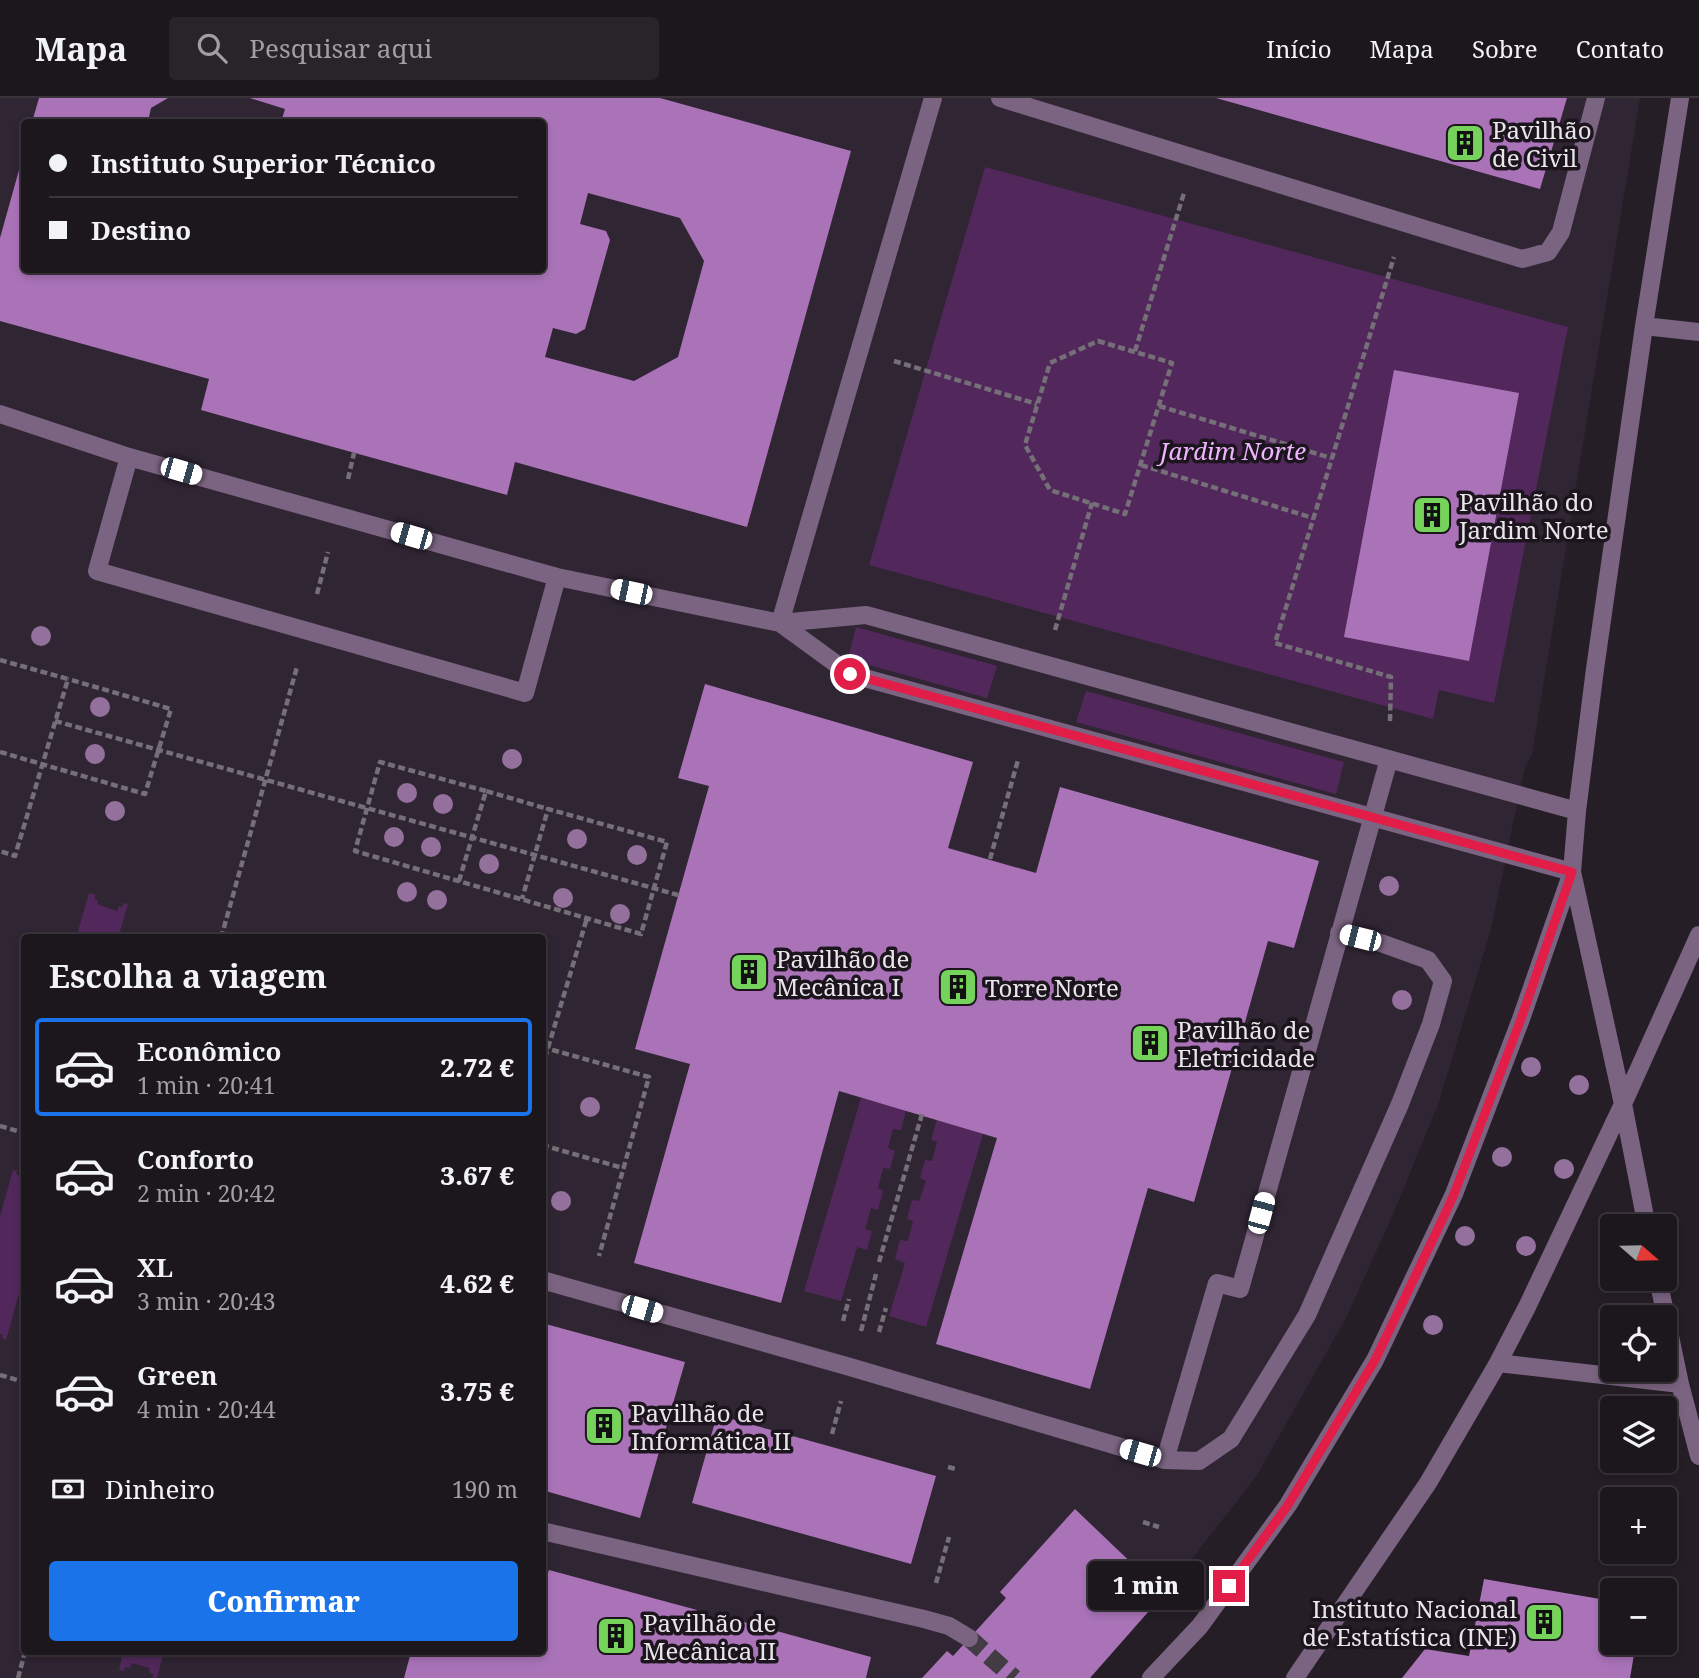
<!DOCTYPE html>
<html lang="pt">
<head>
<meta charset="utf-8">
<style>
	:root { --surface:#1c161d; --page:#29232a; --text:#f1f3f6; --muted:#a09fa4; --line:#3a353b; --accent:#1a73e8 }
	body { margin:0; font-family:"Noto Serif",serif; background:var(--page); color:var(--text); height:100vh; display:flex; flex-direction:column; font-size:26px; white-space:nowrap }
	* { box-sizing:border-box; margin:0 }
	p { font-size:23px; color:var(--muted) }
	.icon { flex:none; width:38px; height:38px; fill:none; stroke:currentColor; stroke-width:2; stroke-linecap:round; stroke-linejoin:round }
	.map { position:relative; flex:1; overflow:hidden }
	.details { position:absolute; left:21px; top:836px; width:525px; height:721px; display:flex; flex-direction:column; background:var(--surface); border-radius:7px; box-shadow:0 4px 10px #0003,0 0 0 2px var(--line) }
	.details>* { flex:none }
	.top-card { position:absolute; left:21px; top:21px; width:525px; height:154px; border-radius:7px; box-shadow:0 4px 10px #0003,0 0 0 2px var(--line); display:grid; align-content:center; height:154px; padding:0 28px; background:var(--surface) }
	.needle { width:46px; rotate:110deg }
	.tools { position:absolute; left:1600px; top:1116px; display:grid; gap:14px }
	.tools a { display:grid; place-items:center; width:77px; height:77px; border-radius:7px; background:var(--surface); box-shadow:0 4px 10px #0003,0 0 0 2px var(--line); font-size:35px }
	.end { position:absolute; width:32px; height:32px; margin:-16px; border:9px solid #e11d48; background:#fff; box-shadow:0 0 0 4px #fff }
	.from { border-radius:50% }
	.bubble { position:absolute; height:49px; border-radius:7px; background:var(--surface); box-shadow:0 4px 10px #0003,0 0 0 2px var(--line); font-size:23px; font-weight:800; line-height:49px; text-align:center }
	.car { position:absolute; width:21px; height:42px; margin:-21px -10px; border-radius:9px; box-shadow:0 0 5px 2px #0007; background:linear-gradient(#fff 24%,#345 0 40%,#fff 0 76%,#345 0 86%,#fff 0) }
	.top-card b { display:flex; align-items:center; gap:24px; height:66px; font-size:26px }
	.top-card b+b { border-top:2px solid var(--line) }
	.top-card i { width:18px; height:18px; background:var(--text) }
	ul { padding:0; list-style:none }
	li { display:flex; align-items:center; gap:21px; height:98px; margin:0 14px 10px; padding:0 14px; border:4px solid transparent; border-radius:7px }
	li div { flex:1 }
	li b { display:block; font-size:26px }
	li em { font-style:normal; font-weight:800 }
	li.current { border-color:var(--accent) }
	li>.icon { width:63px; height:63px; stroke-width:1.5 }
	h2 { padding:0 28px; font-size:32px; line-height:84px }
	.pay { display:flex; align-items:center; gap:18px; height:77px; padding:0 28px; font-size:26px }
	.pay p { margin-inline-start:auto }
	.primary-button { display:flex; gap:14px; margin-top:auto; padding:14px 28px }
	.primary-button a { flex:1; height:80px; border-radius:7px; background:var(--accent); color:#fff; font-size:28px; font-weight:800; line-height:80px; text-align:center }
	header { display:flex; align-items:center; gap:42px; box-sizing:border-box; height:98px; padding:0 35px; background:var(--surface); border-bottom:2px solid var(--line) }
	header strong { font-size:33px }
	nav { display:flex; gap:38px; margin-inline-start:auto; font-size:24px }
	.search { width:490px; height:63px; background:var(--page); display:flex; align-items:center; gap:18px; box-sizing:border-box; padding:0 24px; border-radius:7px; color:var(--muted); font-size:26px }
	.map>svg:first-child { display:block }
	.built { fill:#302533; fill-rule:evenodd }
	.green { fill:#52285c }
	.building { fill:#aa73b8; fill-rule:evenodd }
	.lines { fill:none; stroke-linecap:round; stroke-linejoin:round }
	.minor-tunnel { stroke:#433c44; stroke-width:18; stroke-dasharray:18 9; stroke-linecap:butt }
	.path { stroke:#756f77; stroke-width:4.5; stroke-dasharray:7 3.5; stroke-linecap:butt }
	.minor { stroke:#7b6481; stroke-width:18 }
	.tree { fill:#94709d }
	.route { stroke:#e11d48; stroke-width:9 }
	.labels { text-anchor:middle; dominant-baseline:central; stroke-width:7; stroke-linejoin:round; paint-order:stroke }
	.poi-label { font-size:24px; fill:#eae5eb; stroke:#1c151d; text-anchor:start }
	.park-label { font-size:24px; font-style:italic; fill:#eeb4fd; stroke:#1c151d }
</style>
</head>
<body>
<header>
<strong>Mapa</strong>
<div class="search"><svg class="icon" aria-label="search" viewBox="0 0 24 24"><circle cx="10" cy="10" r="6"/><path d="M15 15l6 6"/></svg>Pesquisar aqui</div>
<nav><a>Início</a><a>Mapa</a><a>Sobre</a><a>Contato</a></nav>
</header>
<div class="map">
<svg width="1699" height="1580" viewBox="0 0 1699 1580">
	<rect width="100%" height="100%" fill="#251e27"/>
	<path class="built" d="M 0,0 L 1640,0 L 1532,656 L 1525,669 L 1491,831 L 1439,1004 L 1394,1114 L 1346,1220 L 1256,1379 L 1164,1496 L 1090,1580 L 0,1580 ZM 24,24 L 542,24 L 542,172 L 24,172 ZM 24,840 L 542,840 L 542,1554 L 24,1554 Z"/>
	<path class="green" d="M 985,69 L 1568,229 L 1494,605 L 1439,592 L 1433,621 L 869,467 Z
		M 856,529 L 997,568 L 987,600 L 848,561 Z
		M 1086,593 L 1344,664 L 1336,696 L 1076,624 Z
		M 89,795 L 96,797 L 94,801 L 98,802 L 97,806 L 117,813 L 119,808 L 122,809 L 124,805 L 128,806 L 118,840 L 76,840 Z
		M 861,1000 L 906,1012 L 901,1032 L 893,1031 L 888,1050 L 895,1053 L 890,1071 L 883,1070 L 878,1090 L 883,1093 L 878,1112 L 871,1110 L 865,1131 L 872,1133 L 867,1152 L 857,1149 L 841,1203 L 804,1193 Z
		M 937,1021 L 983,1036 L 926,1229 L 889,1218 L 905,1165 L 895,1161 L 900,1142 L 908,1143 L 913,1123 L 907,1121 L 912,1102 L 919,1103 L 926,1083 L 920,1080 L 925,1062 L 932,1063 L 937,1044 L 931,1042 Z
		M 13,1072 L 17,1073 L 16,1076 L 20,1078 L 19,1083 L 24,1085 L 24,1177 L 6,1242 L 2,1240 L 3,1237 L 0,1236 L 0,1118 Z
		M 123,1554 L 164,1554 L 157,1580 L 152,1580 L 154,1576 L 149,1575 L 150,1570 L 132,1565 L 130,1570 L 125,1569 L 124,1573 L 119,1572 Z"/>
	<path class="building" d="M 39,0 L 168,0 L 151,10 L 148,24 L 32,24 Z
		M 250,0 L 660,0 L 851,53 L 747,429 L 515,364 L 507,397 L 279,334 L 201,312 L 209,281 L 0,223 L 0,140 L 24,54 L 24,172 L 226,172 L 239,175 L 240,172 L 542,172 L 542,24 L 281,24 L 285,11 ZM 588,95 L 680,120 L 704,163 L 678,259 L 634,283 L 545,259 L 553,230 L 576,236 L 585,231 L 610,142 L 606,133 L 580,126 Z
		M 1216,0 L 1567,0 L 1540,91 Z
		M 1394,272 L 1519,295 L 1469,563 L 1344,539 Z
		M 705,586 L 973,664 L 948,750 L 1036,775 L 1060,689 L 1319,763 L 1294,850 L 1268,843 L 1194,1104 L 1148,1090 L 1090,1291 L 936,1246 L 997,1040 L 839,993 L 781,1205 L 634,1165 L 690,966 L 635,951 L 709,688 L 678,680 Z
		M 542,1225 L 685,1264 L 640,1420 L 542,1392 Z
		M 717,1317 L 936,1378 L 911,1466 L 692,1405 Z
		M 1075,1411 L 1164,1496 L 1090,1580 L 922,1580 L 947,1553 L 953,1558 L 1006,1500 L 1000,1494 Z
		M 549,1472 L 697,1512 L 694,1522 L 736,1534 L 740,1523 L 871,1559 L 866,1580 L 404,1580 L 411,1554 L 542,1554 L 542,1492 Z
		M 1484,1481 L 1612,1503 L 1612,1545 L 1636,1545 L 1630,1580 L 1402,1580 L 1425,1551 L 1469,1558 Z"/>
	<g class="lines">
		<path class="minor-tunnel" d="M 969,1540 L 1014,1580"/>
		<path class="path" d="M 1098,243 L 1172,265 L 1125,416 L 1050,392 L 1025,347 L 1050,265 Z
			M 1135,253 L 1184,95
			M 894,263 L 1037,306
			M 1159,308 L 1331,360
			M 1141,367 L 1313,420
			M 348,381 L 354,355
			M 317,496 L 328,454
			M 1055,532 L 1092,405
			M 0,562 L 68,581 L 15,758 L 0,753
			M 55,623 L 678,797
			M 1390,623 L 1391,579 L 1275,545 L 1394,159
			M 0,654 L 145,696 L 171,611 L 68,581
			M 486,693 L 380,664 L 355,753 L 641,836 L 667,744 L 548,711 L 522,801
			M 990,761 L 1018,662
			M 459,783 L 486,693 L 548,711
			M 221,840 L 297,569
			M 542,949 L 649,979 L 599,1158
			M 542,970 L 587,820
			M 0,1028 L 24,1035
			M 542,1047 L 623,1070
			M 879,1164 L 922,1016
			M 843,1223 L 849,1201
			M 861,1233 L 876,1176
			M 879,1234 L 886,1210
			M 0,1277 L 24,1284
			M 832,1336 L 841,1303
			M 948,1369 L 956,1371
			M 1143,1424 L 1159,1429
			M 936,1485 L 949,1439
			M 18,1580 L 25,1554"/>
		<path class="minor" d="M 1000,0 L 1522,161 L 1548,154 L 1561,134 L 1596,0
			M 1644,228 L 1699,234
			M 0,316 L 129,359 L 557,479 L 780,525 L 866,517 L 1577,713
			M 129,359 L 97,473 L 525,595 L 557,479
			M 780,525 L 850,576 L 1572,774
			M 780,525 L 933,0
			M 1572,774 L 1623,1006 L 1647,1129
			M 1658,1181 L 1680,1286 L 1699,1358
			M 542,1182 L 850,1269 L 1165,1362 L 1217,1185 L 1240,1191 L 1389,661
			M 1498,1265 L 1680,1286
			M 1165,1362 L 1199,1363 L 1231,1341 L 1307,1217 L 1400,1006 L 1431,926 L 1443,883 L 1428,862 L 1381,845 L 1339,835
			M 542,1433 L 924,1521 L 949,1528 L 969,1540
			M 1151,1580 L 1200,1528 L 1288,1407 L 1375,1262 L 1454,1096 L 1521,921 L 1572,774 L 1577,713 L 1595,571 L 1644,228 L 1680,0
			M 1295,1580 L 1428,1385 L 1498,1265 L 1527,1209 L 1623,1006 L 1699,837"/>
	</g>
	<g class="tree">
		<circle cx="41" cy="538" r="10"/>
		<circle cx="100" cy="609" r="10"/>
		<circle cx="95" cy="656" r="10"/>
		<circle cx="512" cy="661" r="10"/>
		<circle cx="407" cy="695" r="10"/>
		<circle cx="443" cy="706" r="10"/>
		<circle cx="115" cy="713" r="10"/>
		<circle cx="394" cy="739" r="10"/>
		<circle cx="577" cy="741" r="10"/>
		<circle cx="431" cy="749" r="10"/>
		<circle cx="637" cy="757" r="10"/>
		<circle cx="489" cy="766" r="10"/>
		<circle cx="1389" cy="788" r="10"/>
		<circle cx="407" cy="794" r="10"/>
		<circle cx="563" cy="800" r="10"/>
		<circle cx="437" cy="802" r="10"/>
		<circle cx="620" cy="816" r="10"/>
		<circle cx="1402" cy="902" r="10"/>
		<circle cx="1531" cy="969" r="10"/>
		<circle cx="1579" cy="987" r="10"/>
		<circle cx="590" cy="1009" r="10"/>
		<circle cx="1502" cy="1059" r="10"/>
		<circle cx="1564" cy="1071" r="10"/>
		<circle cx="561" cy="1103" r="10"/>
		<circle cx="1465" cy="1138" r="10"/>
		<circle cx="1526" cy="1148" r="10"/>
		<circle cx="1433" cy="1227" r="10"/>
	</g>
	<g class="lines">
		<path class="route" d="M 850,576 L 1572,774 L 1521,921 L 1454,1096 L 1443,1120 L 1375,1262 L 1288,1407 L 1229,1488"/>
	</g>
	<defs>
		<g id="building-square" transform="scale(2.0125)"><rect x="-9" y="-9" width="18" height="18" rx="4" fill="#75d25b" stroke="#1c151d"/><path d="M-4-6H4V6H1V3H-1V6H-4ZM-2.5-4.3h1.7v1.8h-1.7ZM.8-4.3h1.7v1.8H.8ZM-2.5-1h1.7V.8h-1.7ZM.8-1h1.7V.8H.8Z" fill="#111"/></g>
	</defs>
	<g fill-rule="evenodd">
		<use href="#building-square" x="1465" y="45"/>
		<use href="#building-square" x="1432" y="417"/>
		<use href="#building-square" x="749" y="874"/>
		<use href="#building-square" x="958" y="889"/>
		<use href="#building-square" x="1150" y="945"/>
		<use href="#building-square" x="604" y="1328"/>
		<use href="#building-square" x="1544" y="1524"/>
		<use href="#building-square" x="616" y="1538"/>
	</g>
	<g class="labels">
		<g class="poi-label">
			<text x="1492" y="31">Pavilhão<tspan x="1492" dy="28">de Civil</tspan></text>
			<text x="1459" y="403">Pavilhão do<tspan x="1459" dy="28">Jardim Norte</tspan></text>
			<text x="776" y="860">Pavilhão de<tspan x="776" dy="28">Mecânica I</tspan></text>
			<text x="985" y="889">Torre Norte</text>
			<text x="1177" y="931">Pavilhão de<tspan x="1177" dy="28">Eletricidade</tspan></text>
			<text x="631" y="1314">Pavilhão de<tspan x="631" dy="28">Informática II</tspan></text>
			<text x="1517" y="1510" text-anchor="end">Instituto Nacional<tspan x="1517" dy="28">de Estatística (INE)</tspan></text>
			<text x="643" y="1524">Pavilhão de<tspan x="643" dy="28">Mecânica II</tspan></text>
		</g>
		<g class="park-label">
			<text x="1233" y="352">Jardim Norte</text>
		</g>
	</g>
</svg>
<div class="tools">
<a><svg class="needle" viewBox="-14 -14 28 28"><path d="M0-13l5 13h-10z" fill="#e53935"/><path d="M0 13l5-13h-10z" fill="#a09fa4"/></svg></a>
<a><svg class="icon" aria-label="locate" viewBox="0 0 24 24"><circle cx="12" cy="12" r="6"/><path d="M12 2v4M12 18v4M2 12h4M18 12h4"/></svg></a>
<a><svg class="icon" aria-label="layers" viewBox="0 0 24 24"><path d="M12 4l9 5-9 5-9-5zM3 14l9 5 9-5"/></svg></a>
<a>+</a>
<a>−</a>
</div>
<i class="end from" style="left:850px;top:576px"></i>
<i class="end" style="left:1229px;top:1488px"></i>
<div class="bubble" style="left:1088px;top:1463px;width:116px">1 min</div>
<i class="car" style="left:181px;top:373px;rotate:106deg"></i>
<i class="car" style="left:411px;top:438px;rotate:286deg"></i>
<i class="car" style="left:631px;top:494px;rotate:282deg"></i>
<i class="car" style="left:1360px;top:840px;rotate:284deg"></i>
<i class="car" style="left:1261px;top:1115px;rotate:15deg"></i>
<i class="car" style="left:642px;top:1211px;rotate:106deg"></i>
<i class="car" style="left:1140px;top:1355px;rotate:286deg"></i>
<div class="top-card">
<b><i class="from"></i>Instituto Superior Técnico</b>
<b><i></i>Destino</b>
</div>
<section class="details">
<h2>Escolha a viagem</h2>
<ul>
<li class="current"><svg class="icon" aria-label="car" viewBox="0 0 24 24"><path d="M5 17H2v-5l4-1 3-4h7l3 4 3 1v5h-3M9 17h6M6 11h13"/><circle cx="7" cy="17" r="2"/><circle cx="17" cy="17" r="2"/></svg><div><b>Econômico</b><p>1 min · 20:41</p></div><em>2.72 €</em></li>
<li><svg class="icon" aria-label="car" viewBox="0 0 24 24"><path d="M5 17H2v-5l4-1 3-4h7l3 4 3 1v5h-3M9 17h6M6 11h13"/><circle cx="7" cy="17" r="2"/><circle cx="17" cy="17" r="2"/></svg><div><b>Conforto</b><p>2 min · 20:42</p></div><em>3.67 €</em></li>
<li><svg class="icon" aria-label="car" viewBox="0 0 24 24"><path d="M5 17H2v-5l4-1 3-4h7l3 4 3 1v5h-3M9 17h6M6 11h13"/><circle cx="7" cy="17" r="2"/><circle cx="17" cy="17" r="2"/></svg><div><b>XL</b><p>3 min · 20:43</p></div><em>4.62 €</em></li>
<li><svg class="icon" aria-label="car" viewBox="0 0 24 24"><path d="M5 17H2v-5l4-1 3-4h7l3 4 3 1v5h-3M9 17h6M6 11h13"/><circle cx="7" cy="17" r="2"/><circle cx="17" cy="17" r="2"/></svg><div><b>Green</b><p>4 min · 20:44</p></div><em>3.75 €</em></li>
</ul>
<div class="pay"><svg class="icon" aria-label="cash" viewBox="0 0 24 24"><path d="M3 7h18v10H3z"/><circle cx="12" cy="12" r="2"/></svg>Dinheiro<p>190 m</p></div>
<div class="primary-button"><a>Confirmar</a></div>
</section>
</div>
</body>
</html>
